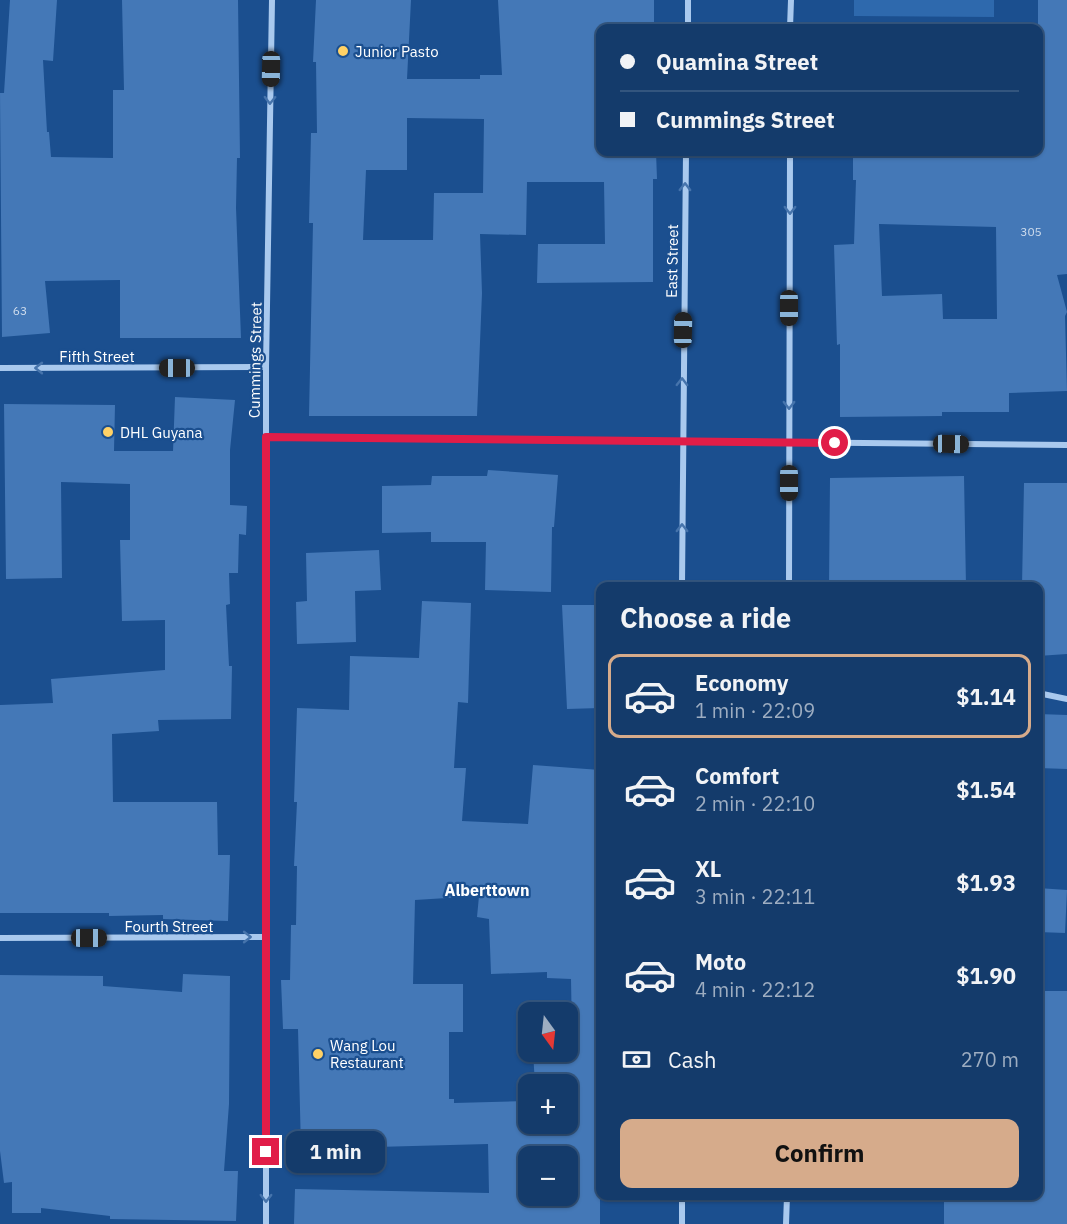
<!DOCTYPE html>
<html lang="en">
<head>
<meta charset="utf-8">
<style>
	:root { --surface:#143b6b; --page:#214673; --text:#f1f3f6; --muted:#9dadc1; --line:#33557e; --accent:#d6ab8b }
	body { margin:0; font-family:"IBM Plex Sans",sans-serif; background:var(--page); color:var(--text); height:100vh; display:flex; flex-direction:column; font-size:22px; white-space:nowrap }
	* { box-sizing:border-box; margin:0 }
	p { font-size:20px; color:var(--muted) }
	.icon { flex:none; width:33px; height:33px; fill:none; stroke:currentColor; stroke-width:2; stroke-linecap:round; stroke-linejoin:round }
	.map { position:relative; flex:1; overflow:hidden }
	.side { position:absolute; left:596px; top:582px; width:447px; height:618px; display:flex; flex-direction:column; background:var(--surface); border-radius:12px; box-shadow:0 2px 4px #0004,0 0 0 2px var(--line) }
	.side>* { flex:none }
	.hud { position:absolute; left:596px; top:24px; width:447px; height:132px; border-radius:12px; box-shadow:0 2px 4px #0004,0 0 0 2px var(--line); display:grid; align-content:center; height:132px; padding:0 24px; background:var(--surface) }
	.needle { width:39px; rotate:165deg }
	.controls { position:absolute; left:518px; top:1002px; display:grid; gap:12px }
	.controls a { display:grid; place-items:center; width:60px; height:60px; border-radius:12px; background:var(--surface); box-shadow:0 2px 4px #0004,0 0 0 2px var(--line); font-size:30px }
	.end { position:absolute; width:27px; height:27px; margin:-14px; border:8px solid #e11d48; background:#fff; box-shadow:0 0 0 3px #fff }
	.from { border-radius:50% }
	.bubble { position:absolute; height:42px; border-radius:12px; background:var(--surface); box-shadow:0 2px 4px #0004,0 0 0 2px var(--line); font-size:20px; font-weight:800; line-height:42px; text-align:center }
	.car { position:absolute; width:18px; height:36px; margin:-18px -9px; border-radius:8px; box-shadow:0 0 4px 2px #0007; background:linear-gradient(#222 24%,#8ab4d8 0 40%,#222 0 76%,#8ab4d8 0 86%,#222 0) }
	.hud b { display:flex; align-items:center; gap:21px; height:57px; font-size:22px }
	.hud b+b { border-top:2px solid var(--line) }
	.hud i { width:15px; height:15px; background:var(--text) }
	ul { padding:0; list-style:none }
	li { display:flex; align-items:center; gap:18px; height:84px; margin:0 12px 9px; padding:0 12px; border:3px solid transparent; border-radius:12px }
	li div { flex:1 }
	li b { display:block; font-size:22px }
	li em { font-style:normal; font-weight:800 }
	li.active { border-color:var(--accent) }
	li>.icon { width:54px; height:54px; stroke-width:1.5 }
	h2 { padding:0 24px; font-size:27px; line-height:72px }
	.pay { display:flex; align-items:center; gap:15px; height:66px; padding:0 24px; font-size:22px }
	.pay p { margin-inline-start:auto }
	.cta { display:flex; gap:12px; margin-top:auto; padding:12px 24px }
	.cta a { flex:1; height:69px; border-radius:12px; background:var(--accent); color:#111; font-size:24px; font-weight:800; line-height:69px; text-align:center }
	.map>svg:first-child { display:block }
	.green { fill:#2e69ad }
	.building { fill:#4478b7; fill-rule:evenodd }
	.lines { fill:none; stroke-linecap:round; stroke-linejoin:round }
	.minor { stroke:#a9c9ee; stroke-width:6 }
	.oneway { stroke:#4674ac }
	.route { stroke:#e11d48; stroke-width:8 }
	.poi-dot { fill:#ffd166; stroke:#1b4f8f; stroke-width:2 }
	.labels { text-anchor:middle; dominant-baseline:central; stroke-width:4.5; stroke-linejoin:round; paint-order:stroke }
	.number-label { font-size:12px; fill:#d0dded }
	.poi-label { font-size:15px; fill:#fff; stroke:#1b4f8f; text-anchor:start }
	.street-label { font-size:15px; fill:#fff; stroke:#1b4f8f }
	.neighbourhood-label { font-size:16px; font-weight:bold; fill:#fff; stroke:#1b4f8f }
</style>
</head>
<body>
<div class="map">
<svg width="1067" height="1224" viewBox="0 0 1067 1224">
	<rect width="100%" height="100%" fill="#1b4f8f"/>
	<path class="green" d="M 854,0 L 994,0 L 994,17 L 854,16 Z"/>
	<path class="building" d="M 10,0 L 57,0 L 53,61 L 43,60 L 47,132 L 49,132 L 51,157 L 113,158 L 113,90 L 124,90 L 122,0 L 238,0 L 240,158 L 237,158 L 236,208 L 241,338 L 120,338 L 120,280 L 45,281 L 50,333 L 2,337 L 0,93 L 4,93 Z
		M 316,0 L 411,0 L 407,79 L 480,79 L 480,75 L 502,75 L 498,0 L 654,0 L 654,28 L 600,28 L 600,152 L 656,152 L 657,179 L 653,179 L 653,282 L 537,283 L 538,244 L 605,244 L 604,182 L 527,182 L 526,235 L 480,234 L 482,293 L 477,416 L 309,416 L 313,223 L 309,223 L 311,133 L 317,133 L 316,62 L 313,62 ZM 407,118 L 484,119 L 483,193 L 434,193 L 433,240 L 363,240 L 366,170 L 407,170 Z
		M 1038,0 L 1067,0 L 1067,274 L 1057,275 L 1067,312 L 1065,316 L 1067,391 L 1009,393 L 1009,412 L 942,412 L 942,416 L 840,417 L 840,344 L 837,345 L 834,245 L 854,244 L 856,180 L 853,180 L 853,152 L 1038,152 ZM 879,224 L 996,227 L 997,319 L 943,319 L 942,294 L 882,296 Z
		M 175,397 L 235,400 L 230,450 L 230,505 L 247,506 L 246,535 L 239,534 L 238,573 L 229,573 L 230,604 L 226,605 L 229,666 L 232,666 L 231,719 L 158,720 L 159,731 L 112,734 L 113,802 L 217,802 L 218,855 L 230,855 L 228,921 L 163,919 L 163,915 L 109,916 L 109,913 L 0,913 L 0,705 L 53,703 L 51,679 L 165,670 L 165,620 L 122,621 L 120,540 L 130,540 L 130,484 L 61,482 L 62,578 L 6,579 L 4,404 L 115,405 L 114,451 L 173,451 Z
		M 488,470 L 558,475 L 554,527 L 552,527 L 551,592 L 485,590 L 486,542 L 431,542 L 431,532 L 382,533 L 382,486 L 431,485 L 432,476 L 487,476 Z
		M 964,476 L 966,586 L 829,586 L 830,478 Z
		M 1024,483 L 1067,483 L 1067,654 L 1038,656 L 1038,586 L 1022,586 Z
		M 379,550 L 381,590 L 355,591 L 356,642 L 297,644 L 296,602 L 307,601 L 306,553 Z
		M 422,601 L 471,603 L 468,703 L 458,702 L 454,768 L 466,768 L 462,821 L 528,824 L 533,765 L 600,770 L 600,1224 L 294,1224 L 295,1189 L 489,1193 L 488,1144 L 301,1149 L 298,1029 L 283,1029 L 281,980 L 290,980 L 291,925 L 296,925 L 297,866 L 294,866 L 297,802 L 294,802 L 297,708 L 349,710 L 350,656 L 419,658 ZM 479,896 L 477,917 L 489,919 L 491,974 L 547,972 L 547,978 L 571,979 L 572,1034 L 567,1034 L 567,1052 L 533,1052 L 535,1084 L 567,1084 L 567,1124 L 528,1124 L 528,1101 L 454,1103 L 454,1099 L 449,1099 L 449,1032 L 463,1032 L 463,984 L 413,984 L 415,900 ZM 528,1156 L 567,1156 L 567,1196 L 528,1196 Z
		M 562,605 L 600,605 L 600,708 L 567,709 Z
		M 1038,714 L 1067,715 L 1067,769 L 1038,768 Z
		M 1038,888 L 1067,890 L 1065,933 L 1038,932 Z
		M 183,974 L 230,976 L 229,1104 L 224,1171 L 238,1171 L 236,1221 L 110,1219 L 110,1216 L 41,1208 L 41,1213 L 12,1213 L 12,1182 L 4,1183 L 0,1151 L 0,975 L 103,976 L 103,986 L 182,992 Z
		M 1038,991 L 1067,991 L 1067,1224 L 944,1224 L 944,1196 L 1038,1196 Z"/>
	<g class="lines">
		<path class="minor" d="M 688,28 L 688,0
			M 790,28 L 791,0
			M 0,368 L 266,367
			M 266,437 L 1067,445
			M 682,586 L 686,152
			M 789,586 L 790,152
			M 1038,693 L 1067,699
			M 0,938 L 266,937
			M 682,1196 L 682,1224
			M 266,1224 L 266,367 L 272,0
			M 786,1224 L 787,1196"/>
	</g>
	<defs><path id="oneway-chevron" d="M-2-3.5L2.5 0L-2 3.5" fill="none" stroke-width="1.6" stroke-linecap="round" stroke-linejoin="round" transform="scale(1.5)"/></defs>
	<g class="oneway">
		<use href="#oneway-chevron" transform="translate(270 100) rotate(91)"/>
		<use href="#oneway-chevron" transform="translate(685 187) rotate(-89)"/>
		<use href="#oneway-chevron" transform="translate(790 210) rotate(90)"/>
		<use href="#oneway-chevron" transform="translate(39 368) rotate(180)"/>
		<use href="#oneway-chevron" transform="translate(682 382) rotate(-89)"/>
		<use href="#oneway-chevron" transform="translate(789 405) rotate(90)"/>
		<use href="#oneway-chevron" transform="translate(682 528) rotate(-90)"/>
		<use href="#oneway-chevron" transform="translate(247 937)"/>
		<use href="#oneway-chevron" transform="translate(266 1198) rotate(90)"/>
	</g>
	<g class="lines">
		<path class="route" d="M 266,1152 L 266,437 L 835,443"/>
	</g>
	<g class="poi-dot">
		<circle cx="343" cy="51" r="6"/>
		<circle cx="108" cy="432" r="6"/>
		<circle cx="318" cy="1054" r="6"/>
	</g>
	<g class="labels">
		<g class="number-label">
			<text x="1031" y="231">305</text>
			<text x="20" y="310">63</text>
		</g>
		<g class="poi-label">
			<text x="355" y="51">Junior Pasto</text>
			<text x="120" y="432">DHL Guyana</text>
			<text x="330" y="1045">Wang Lou<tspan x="330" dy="17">Restaurant</tspan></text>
		</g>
		<g class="street-label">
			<text transform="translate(672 261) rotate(-89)">East Street</text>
			<text x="97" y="356">Fifth Street</text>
			<text transform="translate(255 360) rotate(-89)">Cummings Street</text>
			<text x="169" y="926">Fourth Street</text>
		</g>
		<g class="neighbourhood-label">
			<text x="487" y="890">Alberttown</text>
		</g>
	</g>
</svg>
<div class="controls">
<a><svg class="needle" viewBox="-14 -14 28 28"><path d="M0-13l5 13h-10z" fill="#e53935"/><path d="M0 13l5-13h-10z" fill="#9dadc1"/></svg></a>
<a>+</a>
<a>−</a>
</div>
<i class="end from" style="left:835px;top:443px"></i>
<i class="end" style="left:266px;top:1152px"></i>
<div class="bubble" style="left:286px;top:1131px;width:99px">1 min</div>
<i class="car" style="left:271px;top:69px;rotate:181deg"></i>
<i class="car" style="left:789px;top:308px;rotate:180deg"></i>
<i class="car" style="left:683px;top:330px;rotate:1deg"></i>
<i class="car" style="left:177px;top:368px;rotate:270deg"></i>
<i class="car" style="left:951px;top:444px;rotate:91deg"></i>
<i class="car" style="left:789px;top:483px;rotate:180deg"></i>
<i class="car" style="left:89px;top:938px;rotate:90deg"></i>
<div class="hud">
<b><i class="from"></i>Quamina Street</b>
<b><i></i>Cummings Street</b>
</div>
<section class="side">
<h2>Choose a ride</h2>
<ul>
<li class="active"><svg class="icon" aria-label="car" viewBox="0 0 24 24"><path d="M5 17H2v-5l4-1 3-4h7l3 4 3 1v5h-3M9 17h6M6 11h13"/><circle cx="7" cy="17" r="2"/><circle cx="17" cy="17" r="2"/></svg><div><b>Economy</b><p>1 min · 22:09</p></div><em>$1.14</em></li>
<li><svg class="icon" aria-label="car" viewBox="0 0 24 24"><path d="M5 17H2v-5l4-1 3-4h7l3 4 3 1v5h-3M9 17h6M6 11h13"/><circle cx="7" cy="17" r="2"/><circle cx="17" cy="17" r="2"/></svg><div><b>Comfort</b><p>2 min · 22:10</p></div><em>$1.54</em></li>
<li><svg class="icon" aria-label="car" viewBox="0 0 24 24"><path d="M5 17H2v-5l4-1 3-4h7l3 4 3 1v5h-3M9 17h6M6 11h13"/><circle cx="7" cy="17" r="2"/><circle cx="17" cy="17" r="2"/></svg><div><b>XL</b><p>3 min · 22:11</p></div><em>$1.93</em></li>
<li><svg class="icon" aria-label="car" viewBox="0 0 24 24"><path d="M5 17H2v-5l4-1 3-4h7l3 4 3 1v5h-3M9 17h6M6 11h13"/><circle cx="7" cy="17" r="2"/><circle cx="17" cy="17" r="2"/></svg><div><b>Moto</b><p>4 min · 22:12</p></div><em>$1.90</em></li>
</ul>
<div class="pay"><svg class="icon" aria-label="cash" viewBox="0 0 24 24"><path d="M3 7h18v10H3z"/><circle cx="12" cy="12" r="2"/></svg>Cash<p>270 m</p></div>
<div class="cta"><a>Confirm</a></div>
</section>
</div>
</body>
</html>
